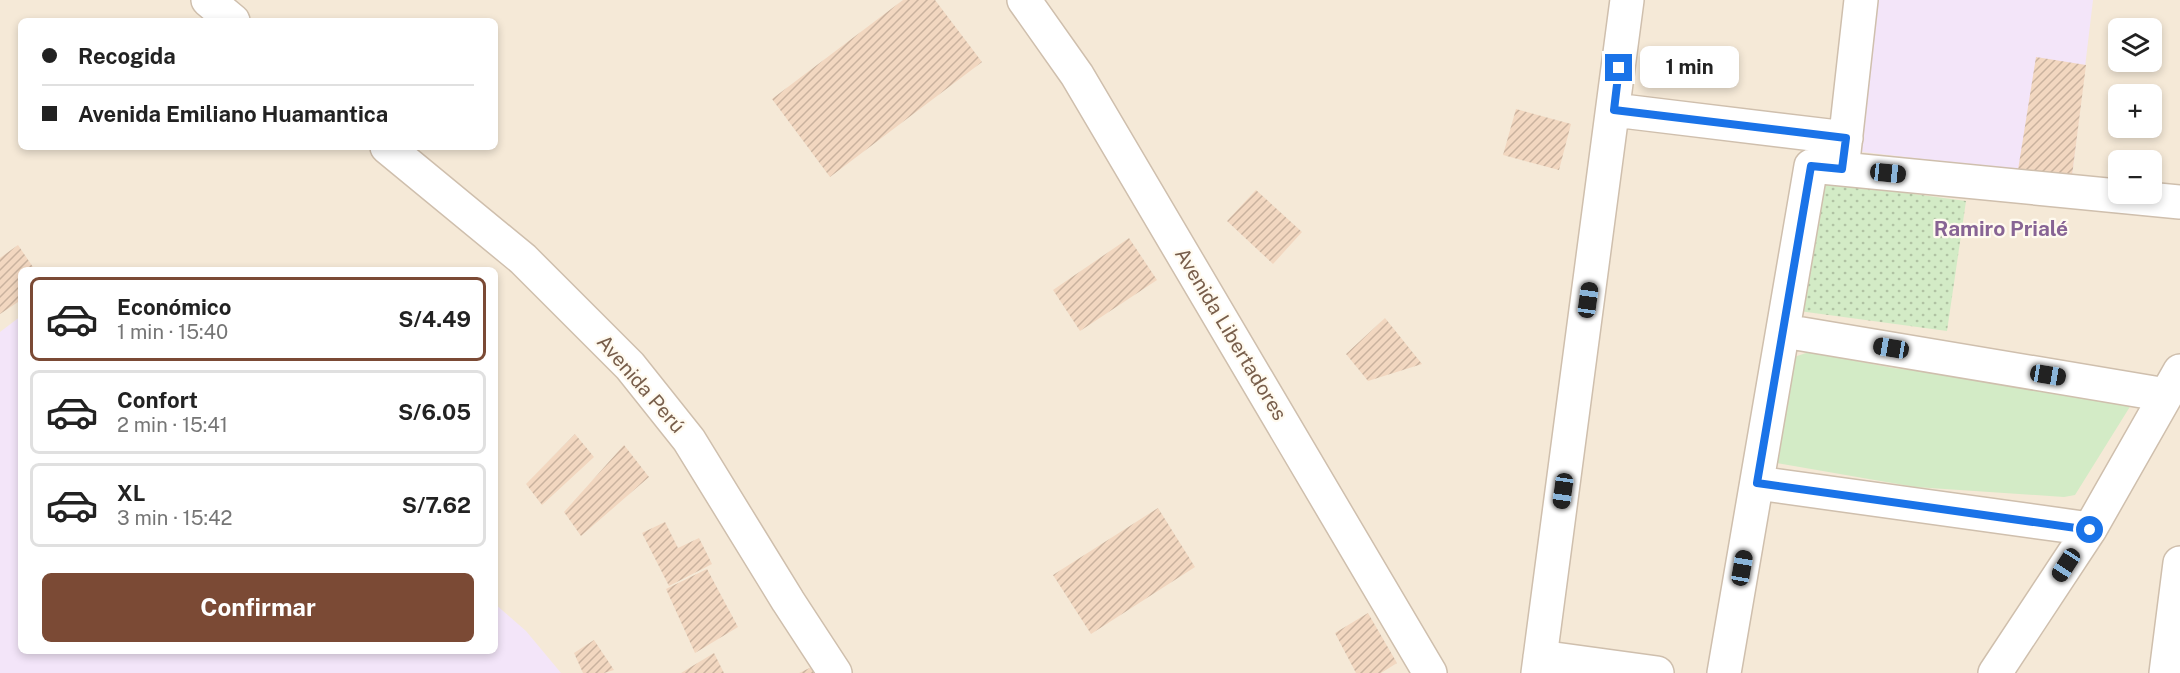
<!DOCTYPE html>
<html lang="es">
<head>
<meta charset="utf-8">
<style>
	:root { --surface:#fff; --page:#f6f6f6; --text:#222; --muted:#767676; --line:#e0e0e0; --accent:#7b4a35 }
	body { margin:0; font-family:"Public Sans",sans-serif; background:var(--page); color:var(--text); height:100vh; display:flex; flex-direction:column; font-size:22px; white-space:nowrap }
	* { box-sizing:border-box; margin:0 }
	p { font-size:20px; color:var(--muted) }
	.icon { flex:none; width:33px; height:33px; fill:none; stroke:currentColor; stroke-width:2; stroke-linecap:round; stroke-linejoin:round }
	.map { position:relative; flex:1; overflow:hidden }
	.details { position:absolute; left:18px; top:267px; width:480px; height:387px; display:flex; flex-direction:column; background:var(--surface); border-radius:9px; box-shadow:0 3px 9px #0003 }
	.details>* { flex:none }
	.hud { position:absolute; left:18px; top:18px; width:480px; height:132px; border-radius:9px; box-shadow:0 3px 9px #0003; display:grid; align-content:center; height:132px; padding:0 24px; background:var(--surface) }
	.controls { position:absolute; left:2108px; top:18px; display:grid; gap:12px }
	.controls a { display:grid; place-items:center; width:54px; height:54px; border-radius:9px; background:var(--surface); box-shadow:0 3px 9px #0003; font-size:30px }
	.end { position:absolute; width:27px; height:27px; margin:-14px; border:8px solid #1a73e8; background:#fff; box-shadow:0 0 0 3px #fff }
	.from { border-radius:50% }
	.bubble { position:absolute; height:42px; border-radius:9px; background:var(--surface); box-shadow:0 3px 9px #0003; font-size:20px; font-weight:700; line-height:42px; text-align:center }
	.car { position:absolute; width:18px; height:36px; margin:-18px -9px; border-radius:8px; box-shadow:0 0 4px 2px #0007; background:linear-gradient(#222 24%,#8ab4d8 0 40%,#222 0 76%,#8ab4d8 0 86%,#222 0) }
	.hud b { display:flex; align-items:center; gap:21px; height:57px; font-size:22px }
	.hud b+b { border-top:2px solid var(--line) }
	.hud i { width:15px; height:15px; background:var(--text) }
	ul { padding:10px 0 0; list-style:none }
	li { display:flex; align-items:center; gap:18px; height:84px; margin:0 12px 9px; padding:0 12px; border:3px solid var(--line); border-radius:9px }
	li div { flex:1 }
	li b { display:block; font-size:22px }
	li em { font-style:normal; font-weight:700 }
	li.active { border-color:var(--accent) }
	li>.icon { width:54px; height:54px; stroke-width:1.5 }
	.button { display:flex; gap:12px; margin-top:auto; padding:12px 24px }
	.button a { flex:1; height:69px; border-radius:9px; background:var(--accent); color:#fff; font-size:24px; font-weight:700; line-height:69px; text-align:center }
	.map>svg:first-child { display:block }
	.residential { fill:#f5e9d7; fill-rule:evenodd }
	.education { fill:#f3e5f9 }
	.green { fill:#d3ebc6 }
	.park { fill:url(#park-dots) }
	.building { fill:url(#building-hatch) }
	.lines { fill:none; stroke-linecap:round; stroke-linejoin:round }
	.minor-casing { stroke:#cfbfad; stroke-width:36 }
	.minor { stroke:#fff; stroke-width:33 }
	.route { stroke:#1a73e8; stroke-width:8 }
	.labels { text-anchor:middle; dominant-baseline:central; stroke-width:4.5; stroke-linejoin:round; paint-order:stroke }
	.street-label { font-size:20px; fill:#785e4b; stroke:#fffaef }
	.neighbourhood-label { font-size:21px; font-weight:bold; fill:#876494; stroke:#fffaef }
</style>
</head>
<body>
<div class="map">
<svg width="2180" height="673" viewBox="0 0 2180 673">
	<defs>
		<pattern id="park-dots" width="8" height="8" patternUnits="userSpaceOnUse" patternTransform="scale(1.5)"><rect width="8" height="8" fill="#d3ebc6"/><path d="M2 2h.1M6 6h.1" fill="none" stroke="#b0c2a3" stroke-width="1.8" stroke-linecap="round"/></pattern>
		<pattern id="building-hatch" width="6" height="6" patternUnits="userSpaceOnUse" patternTransform="scale(1.5)"><rect width="6" height="6" fill="#f2d7c0"/><path d="M-1 1l2-2M0 6l6-6M5 7l2-2" fill="none" stroke="#c9b29e"/></pattern>
	</defs>
	<rect width="100%" height="100%" fill="#fdf6e9"/>
	<path class="residential" d="M 0,0 L 2180,0 L 2180,673 L 0,673 ZM 21,21 L 495,21 L 495,147 L 21,147 ZM 2118,28 L 2151,28 L 2151,62 L 2118,62 ZM 2118,94 L 2151,94 L 2151,128 L 2118,128 ZM 2118,160 L 2151,160 L 2151,194 L 2118,194 ZM 21,270 L 495,270 L 495,651 L 21,651 Z"/>
	<path class="education" d="M 1871,0 L 2093,0 L 2072,176 L 1853,151 Z
		M 21,316 L 21,651 L 495,651 L 495,604 L 526,631 L 561,673 L 0,673 L 0,332 Z"/>
	<path class="green" d="M 1809,352 L 1893,368 L 2136,397 L 2075,495 L 2064,497 L 1915,487 L 1777,463 L 1794,357 Z"/>
	<path class="park" d="M 1817,181 L 1966,201 L 1947,331 L 1799,311 Z"/>
	<path class="building" d="M 903,0 L 935,0 L 982,62 L 830,177 L 772,99 Z
		M 2036,57 L 2086,65 L 2072,176 L 2018,170 Z
		M 1516,109 L 1571,124 L 1559,170 L 1503,155 Z
		M 1256,190 L 1302,232 L 1273,264 L 1227,221 Z
		M 1129,238 L 1157,280 L 1080,331 L 1053,290 Z
		M 18,245 L 35,270 L 21,270 L 21,300 L 0,314 L 0,258 Z
		M 1385,318 L 1422,364 L 1368,381 L 1346,354 Z
		M 575,434 L 594,457 L 542,505 L 526,484 Z
		M 624,445 L 649,477 L 581,536 L 564,512 Z
		M 1158,508 L 1195,567 L 1091,634 L 1053,575 Z
		M 665,522 L 678,548 L 699,538 L 712,564 L 669,586 L 642,533 Z
		M 707,569 L 738,627 L 695,653 L 666,589 Z
		M 1368,613 L 1397,663 L 1381,673 L 1356,673 L 1335,633 Z
		M 594,640 L 614,670 L 604,673 L 583,673 L 574,653 Z
		M 714,653 L 724,673 L 681,673 Z
		M 818,664 L 821,673 L 799,673 Z"/>
	<g class="lines">
		<g class="minor-casing">
			<path id="minor" d="M 208,0 L 233,21
				M 1024,0 L 1077,75 L 1430,673
				M 1614,110 L 1846,138
				M 387,147 L 523,259 L 630,366 L 689,440 L 788,601 L 835,673
				M 1843,161 L 1861,0
				M 1784,331 L 2166,395
				M 1757,483 L 2090,529
				M 1540,657 L 1657,673
				M 1538,673 L 1627,0
				M 1724,673 L 1811,166 L 2180,202
				M 1995,673 L 2090,529 L 2180,371
				M 2166,673 L 2180,563"/>
		</g>
		<use href="#minor" class="minor"/>
	</g>
	<g class="lines">
		<path class="route" d="M 1619,68 L 1614,110 L 1846,138 L 1842,169 L 1811,166 L 1757,483 L 2090,530"/>
	</g>
	<g class="labels">
		<g class="street-label">
			<text transform="translate(1231 334) rotate(59)">Avenida Libertadores</text>
			<text transform="translate(641 384) rotate(49)">Avenida Perú</text>
		</g>
		<g class="neighbourhood-label">
			<text x="2001" y="228">Ramiro Prialé</text>
		</g>
	</g>
</svg>
<div class="controls">
<a><svg class="icon" aria-label="layers" viewBox="0 0 24 24"><path d="M12 4l9 5-9 5-9-5zM3 14l9 5 9-5"/></svg></a>
<a>+</a>
<a>−</a>
</div>
<i class="end from" style="left:2090px;top:530px"></i>
<i class="end" style="left:1619px;top:68px"></i>
<div class="bubble" style="left:1640px;top:46px;width:99px">1 min</div>
<i class="car" style="left:1888px;top:173px;rotate:96deg"></i>
<i class="car" style="left:1588px;top:300px;rotate:8deg"></i>
<i class="car" style="left:1891px;top:348px;rotate:279deg"></i>
<i class="car" style="left:2048px;top:375px;rotate:99deg"></i>
<i class="car" style="left:1563px;top:491px;rotate:188deg"></i>
<i class="car" style="left:2066px;top:565px;rotate:213deg"></i>
<i class="car" style="left:1742px;top:568px;rotate:10deg"></i>
<div class="hud">
<b><i class="from"></i>Recogida</b>
<b><i></i>Avenida Emiliano Huamantica</b>
</div>
<section class="details">
<ul>
<li class="active"><svg class="icon" aria-label="car" viewBox="0 0 24 24"><path d="M5 17H2v-5l4-1 3-4h7l3 4 3 1v5h-3M9 17h6M6 11h13"/><circle cx="7" cy="17" r="2"/><circle cx="17" cy="17" r="2"/></svg><div><b>Económico</b><p>1 min · 15:40</p></div><em>S/4.49</em></li>
<li><svg class="icon" aria-label="car" viewBox="0 0 24 24"><path d="M5 17H2v-5l4-1 3-4h7l3 4 3 1v5h-3M9 17h6M6 11h13"/><circle cx="7" cy="17" r="2"/><circle cx="17" cy="17" r="2"/></svg><div><b>Confort</b><p>2 min · 15:41</p></div><em>S/6.05</em></li>
<li><svg class="icon" aria-label="car" viewBox="0 0 24 24"><path d="M5 17H2v-5l4-1 3-4h7l3 4 3 1v5h-3M9 17h6M6 11h13"/><circle cx="7" cy="17" r="2"/><circle cx="17" cy="17" r="2"/></svg><div><b>XL</b><p>3 min · 15:42</p></div><em>S/7.62</em></li>
</ul>
<div class="button"><a>Confirmar</a></div>
</section>
</div>
</body>
</html>
